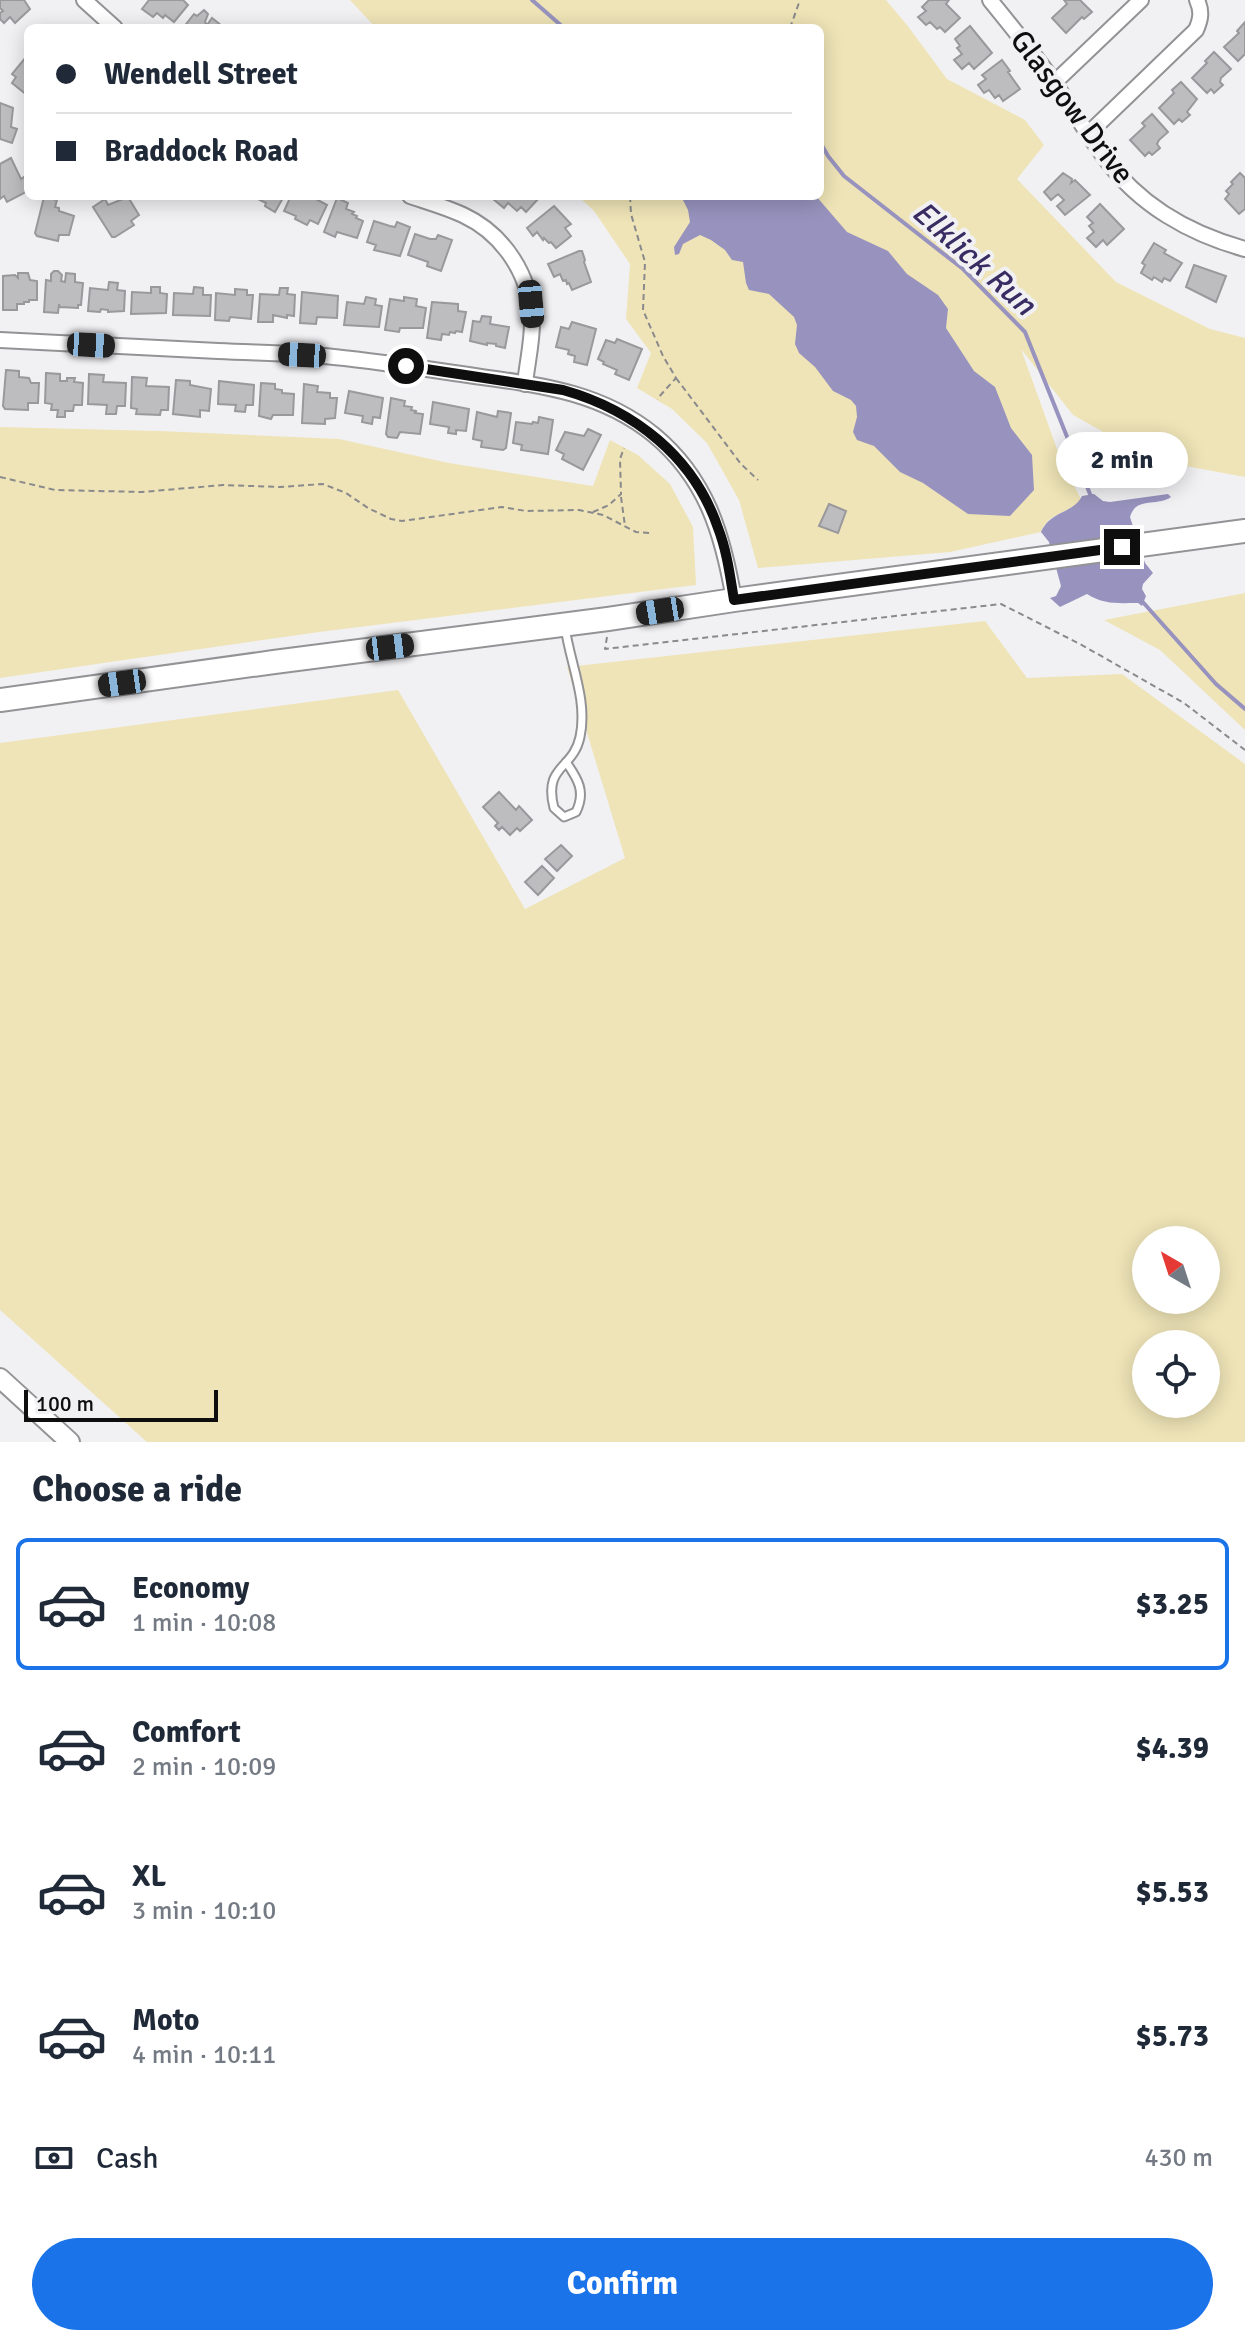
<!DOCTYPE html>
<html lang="en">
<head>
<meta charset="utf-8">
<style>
	:root { --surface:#fff; --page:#f6f6f7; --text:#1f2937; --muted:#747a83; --line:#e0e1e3; --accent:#1a73e8 }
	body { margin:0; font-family:Signika,sans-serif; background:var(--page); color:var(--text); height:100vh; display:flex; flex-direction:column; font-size:30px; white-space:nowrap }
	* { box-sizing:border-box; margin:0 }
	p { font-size:26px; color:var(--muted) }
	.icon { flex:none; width:44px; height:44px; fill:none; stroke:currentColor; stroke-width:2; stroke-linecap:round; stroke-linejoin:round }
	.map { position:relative; height:1442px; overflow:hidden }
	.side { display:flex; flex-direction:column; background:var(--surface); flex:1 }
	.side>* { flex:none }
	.top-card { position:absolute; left:24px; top:24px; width:800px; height:176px; border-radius:12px; box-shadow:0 4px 20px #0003; display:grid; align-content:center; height:176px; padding:0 32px; background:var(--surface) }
	.needle { width:52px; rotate:321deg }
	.buttons { position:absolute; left:1132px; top:1226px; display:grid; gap:16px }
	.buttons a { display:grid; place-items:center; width:88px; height:88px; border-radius:50%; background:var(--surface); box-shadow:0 4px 20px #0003; font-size:40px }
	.scale { position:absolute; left:24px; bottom:20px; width:194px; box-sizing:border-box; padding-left:8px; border:4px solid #0e0e0f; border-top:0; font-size:22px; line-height:28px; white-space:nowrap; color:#0e0e0f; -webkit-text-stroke:6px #f1f1f4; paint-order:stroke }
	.end { position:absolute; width:36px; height:36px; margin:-18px; border:10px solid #0e0e0f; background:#fff; box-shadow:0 0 0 4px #fff }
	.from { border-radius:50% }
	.bubble { position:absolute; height:56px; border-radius:28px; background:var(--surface); box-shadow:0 4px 20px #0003; font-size:26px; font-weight:700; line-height:56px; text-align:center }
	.car { position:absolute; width:24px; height:48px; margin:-24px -12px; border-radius:10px; box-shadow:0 0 6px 2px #0007; background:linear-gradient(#222 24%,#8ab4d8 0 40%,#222 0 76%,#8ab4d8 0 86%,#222 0) }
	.top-card b { display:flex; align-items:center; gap:28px; height:76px; font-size:30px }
	.top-card b+b { border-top:2px solid var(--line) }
	.top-card i { width:20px; height:20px; background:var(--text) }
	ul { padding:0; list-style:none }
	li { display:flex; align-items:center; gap:24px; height:132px; margin:0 16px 12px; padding:0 16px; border:4px solid transparent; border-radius:12px }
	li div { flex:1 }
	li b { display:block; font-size:30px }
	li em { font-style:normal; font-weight:700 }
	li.current { border-color:var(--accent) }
	li>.icon { width:72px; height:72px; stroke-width:1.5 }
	h2 { padding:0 32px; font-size:36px; line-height:96px }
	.pay { display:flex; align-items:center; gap:20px; height:88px; padding:0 32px; font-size:30px }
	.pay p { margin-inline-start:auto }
	.cta { display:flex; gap:16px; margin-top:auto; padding:16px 32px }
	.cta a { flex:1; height:92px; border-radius:48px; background:var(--accent); color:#fff; font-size:32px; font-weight:700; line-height:92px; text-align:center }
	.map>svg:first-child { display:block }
	.green { fill:#efe4b7; fill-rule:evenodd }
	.water { fill:#9893be }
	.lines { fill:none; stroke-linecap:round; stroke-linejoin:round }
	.stream { stroke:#9893be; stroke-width:4 }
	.building { fill:#bdbdc0; stroke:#99999c; stroke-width:2 }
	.service-casing { stroke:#939396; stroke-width:11 }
	.minor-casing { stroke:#939396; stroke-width:18 }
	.tertiary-casing { stroke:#939396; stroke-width:22 }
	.primary-casing { stroke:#939396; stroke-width:26 }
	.path { stroke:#8a8a8c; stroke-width:2; stroke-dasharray:6 4; stroke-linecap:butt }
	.service { stroke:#fff; stroke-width:7 }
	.minor { stroke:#fff; stroke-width:14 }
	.tertiary { stroke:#fff; stroke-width:18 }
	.primary { stroke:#fff; stroke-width:22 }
	.route { stroke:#0e0e0f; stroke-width:10 }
	.labels { text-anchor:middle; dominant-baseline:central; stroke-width:8; stroke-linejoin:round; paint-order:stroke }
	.street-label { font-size:30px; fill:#0e0e0f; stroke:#f1f1f4 }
	.water-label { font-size:32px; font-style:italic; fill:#382c63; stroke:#f1f1f4 }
</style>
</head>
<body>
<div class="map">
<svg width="1245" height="1442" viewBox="0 0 1245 1442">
	<rect width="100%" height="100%" fill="#f1f1f4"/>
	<path class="green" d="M 350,0 L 886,0 L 907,25 L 947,79 L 1025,120 L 1044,145 L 1017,179 L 1116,282 L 1210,329 L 1245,338 L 1245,477 L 1153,460 L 1073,415 L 1021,349 L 1061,460 L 1081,499 C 1070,515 1050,510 1041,532 L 950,552 L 758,568 L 739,500 L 707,443 L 672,409 L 637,388 L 651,353 L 626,319 L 630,264 L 594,211 L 578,196 L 820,196 L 820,28 L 376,28 Z
		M 0,427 L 160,431 L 339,439 L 449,463 L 593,486 L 610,440 L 638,455 L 670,484 L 693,527 L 696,585 L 319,632 L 0,678 Z
		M 1245,593 L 1245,730 L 1160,650 L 1104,620 Z
		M 985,621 L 1027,678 L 1122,674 L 1245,764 L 1245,1442 L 147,1442 L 0,1310 L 0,743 L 398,690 L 525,909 L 625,858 L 567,667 ZM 1146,1240 L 1206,1240 L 1206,1300 L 1146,1300 ZM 1146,1344 L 1206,1344 L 1206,1404 L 1146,1404 Z"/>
	<path class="water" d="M 681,196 L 816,196 L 847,232 L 888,251 L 907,274 L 938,295 L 948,309 L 946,328 L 974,371 L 995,387 L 1011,428 L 1032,455 L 1034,490 L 1010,516 L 968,514 L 923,483 L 900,472 L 874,446 L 857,440 L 853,432 L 857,417 L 856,406 L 851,400 L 833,391 L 815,367 L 799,353 L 795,344 L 797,325 L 794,317 L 769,294 L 749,290 L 746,283 L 743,262 L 732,260 L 725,250 L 711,240 L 700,235 L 683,244 L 679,254 L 675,255 L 674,247 L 690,222 L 688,210 Z
		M 1094,494 L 1103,501 L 1110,502 L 1168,494 L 1171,497 C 1157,507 1136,496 1130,517 L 1145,563 L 1153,573 L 1143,584 L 1142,589 L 1146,596 L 1142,606 L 1138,603 C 1119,603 1104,605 1087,594 L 1060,607 L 1050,598 L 1056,596 L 1061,586 L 1049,542 L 1041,532 C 1051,510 1073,514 1082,496 Z"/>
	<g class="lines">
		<path class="stream" d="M 532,0 L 564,28
			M 820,142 L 828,156 L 844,176 L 963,269 L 1025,332 L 1092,499
			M 1141,600 L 1216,684 L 1245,709"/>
	</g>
	<path class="building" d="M 0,0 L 24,0 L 30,9 L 15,23 L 10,17 L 4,23 L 0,19 L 0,13 L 3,11 L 0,8 Z
		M 149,0 L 183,0 L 188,5 L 174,22 L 165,15 L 163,18 L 157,13 L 153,17 L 142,9 Z
		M 929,0 L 949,0 L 946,4 L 960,18 L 945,32 L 940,27 L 937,29 L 930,22 L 926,25 L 918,17 L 926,11 L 922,7 Z
		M 1064,0 L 1080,0 L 1092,12 L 1084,19 L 1082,17 L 1066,33 L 1052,18 L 1067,4 Z
		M 204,10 L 208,14 L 205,22 L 207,25 L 212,18 L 222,26 L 221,28 L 183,28 L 194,14 L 197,16 Z
		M 1245,22 L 1245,54 L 1238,61 L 1224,47 L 1239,33 L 1237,31 Z
		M 970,26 L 992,53 L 974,69 L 969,63 L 962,69 L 954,60 L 962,54 L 957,48 L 960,46 L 955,39 Z
		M 1214,52 L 1231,69 L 1221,78 L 1220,82 L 1223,85 L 1214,93 L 1211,89 L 1207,93 L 1192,78 L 1207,63 L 1205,61 Z
		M 26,57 L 28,59 L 28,96 L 12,83 L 16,77 L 12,74 Z
		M 1002,60 L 1010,71 L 1008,72 L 1020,89 L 1003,101 L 999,95 L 995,98 L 989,90 L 984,93 L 978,85 L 986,79 L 982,75 Z
		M 1181,82 L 1197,99 L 1187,112 L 1190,115 L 1182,122 L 1179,119 L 1174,124 L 1159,108 L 1174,93 L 1172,90 Z
		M 0,103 L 13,108 L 11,127 L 17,129 L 12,143 L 0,139 Z
		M 1152,114 L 1168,132 L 1159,140 L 1157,144 L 1160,148 L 1152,155 L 1149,152 L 1145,156 L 1130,140 L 1145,126 L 1142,123 Z
		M 11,158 L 21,179 L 24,177 L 28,185 L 28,191 L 7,202 L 4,196 L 0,199 L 0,164 Z
		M 1063,173 L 1072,179 L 1071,183 L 1075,180 L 1090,195 L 1065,215 L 1057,206 L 1064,200 L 1058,194 L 1051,200 L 1044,192 Z
		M 1240,173 L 1245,178 L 1245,209 L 1239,214 L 1225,199 L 1229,194 L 1226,191 L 1233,184 L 1231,182 Z
		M 257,196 L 284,196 L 275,212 L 265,206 L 266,203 L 256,198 Z
		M 291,196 L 315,196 L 314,198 L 327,205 L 318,224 L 310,220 L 307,225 L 295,219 L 296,216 L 284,211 Z
		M 496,196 L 539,196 L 540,197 L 526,212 L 521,207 L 517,211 L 508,203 L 504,208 L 493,199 Z
		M 44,197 L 57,200 L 55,207 L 59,208 L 59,211 L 74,216 L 69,235 L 59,235 L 58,241 L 37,236 L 35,233 Z
		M 128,197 L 139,215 L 131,221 L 134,225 L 115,237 L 112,237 L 93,207 L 105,199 L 108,205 Z
		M 337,198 L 348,203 L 346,209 L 354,212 L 352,214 L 357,216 L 356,218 L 363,221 L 357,238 L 337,232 L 335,237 L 324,232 Z
		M 1100,204 L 1124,229 L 1107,245 L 1103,240 L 1096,247 L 1087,238 L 1094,232 L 1089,226 L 1093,223 L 1087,217 Z
		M 554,206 L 571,224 L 565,228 L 571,236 L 556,248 L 551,242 L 549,243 L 544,238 L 543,240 L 537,232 L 533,236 L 527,228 Z
		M 374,221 L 390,226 L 395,227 L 397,222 L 410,227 L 400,256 L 374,250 L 376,245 L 367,242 Z
		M 415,234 L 430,239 L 436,239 L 438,235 L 452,240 L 441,271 L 427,266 L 428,262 L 408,255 Z
		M 1154,243 L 1166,250 L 1164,253 L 1182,263 L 1170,281 L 1164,278 L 1162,282 L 1154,277 L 1152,280 L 1141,273 L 1145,265 L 1142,263 Z
		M 579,251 L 582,251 L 585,260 L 584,262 L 591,282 L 572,290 L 569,283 L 567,284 L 566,280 L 563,281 L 560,274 L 554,277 L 548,264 Z
		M 1194,265 L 1226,276 L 1216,302 L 1186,287 Z
		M 54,271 L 58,271 L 62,275 L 61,281 L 65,282 L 66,273 L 75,274 L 75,282 L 83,283 L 81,305 L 78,305 L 78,308 L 60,307 L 59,304 L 58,313 L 44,312 L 46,280 L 51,281 L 51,274 Z
		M 18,273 L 28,273 L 30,280 L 37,281 L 37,300 L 29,300 L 29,302 L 24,302 L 24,304 L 17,304 L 17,310 L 3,310 L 3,276 L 15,275 L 18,278 Z
		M 109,282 L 118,283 L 117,290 L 125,291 L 124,311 L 108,312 L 108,310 L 101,309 L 100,312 L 88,311 L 90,288 L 108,290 Z
		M 151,287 L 160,287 L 160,293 L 167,294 L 166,313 L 131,314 L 132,292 L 151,293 Z
		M 194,287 L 203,288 L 203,295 L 211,295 L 210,316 L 173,315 L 174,293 L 193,294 Z
		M 280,288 L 288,288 L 287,294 L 295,295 L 294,316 L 287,315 L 287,318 L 273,315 L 273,322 L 258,322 L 260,294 L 279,295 Z
		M 235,289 L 247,290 L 247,295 L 253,295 L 251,319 L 230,317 L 229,321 L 215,320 L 216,293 L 235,295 Z
		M 302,292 L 338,296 L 337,318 L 317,317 L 316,324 L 300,323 Z
		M 366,297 L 376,299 L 375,305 L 382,306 L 379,327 L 344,325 L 347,302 L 364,304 Z
		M 404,297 L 417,299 L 416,306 L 426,308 L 423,328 L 400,328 L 399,332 L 385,330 L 390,299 L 404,301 Z
		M 432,302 L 458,304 L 458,311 L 466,312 L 462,332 L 456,331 L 455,333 L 450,332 L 449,335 L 442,334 L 441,340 L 427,338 Z
		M 482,316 L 491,317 L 490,324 L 509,327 L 505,348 L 496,346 L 496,344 L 487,343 L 487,345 L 470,341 L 473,321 L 480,322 Z
		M 572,322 L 596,329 L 587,365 L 574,362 L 575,356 L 568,354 L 569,350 L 556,347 L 561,327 L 569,329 Z
		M 617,339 L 642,349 L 629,380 L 615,374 L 617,370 L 603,364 L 604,362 L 598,359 L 606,340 L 615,343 Z
		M 6,370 L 19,371 L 19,377 L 29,378 L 31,383 L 39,383 L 38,403 L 28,403 L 28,410 L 5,409 L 3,406 Z
		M 46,373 L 60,374 L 60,381 L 67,381 L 67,378 L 75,378 L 74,382 L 83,383 L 82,405 L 74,405 L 73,411 L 65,411 L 65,417 L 57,417 L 58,410 L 51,410 L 52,404 L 45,403 Z
		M 89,374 L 104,375 L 103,382 L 126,383 L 125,406 L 117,406 L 116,414 L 106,414 L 107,405 L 88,404 Z
		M 132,377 L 147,378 L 146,386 L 169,387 L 168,410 L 161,410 L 160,415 L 136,414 L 137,409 L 131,408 Z
		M 176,380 L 190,381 L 190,385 L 211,389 L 209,411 L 200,410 L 200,417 L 173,414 Z
		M 219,381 L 254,385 L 253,405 L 246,405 L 245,412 L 235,411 L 236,405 L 218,404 Z
		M 261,383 L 275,384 L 275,389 L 282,390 L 282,393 L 294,394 L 293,415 L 273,415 L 271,419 L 259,416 Z
		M 304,384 L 318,386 L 317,392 L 330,393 L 330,398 L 337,398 L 335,418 L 325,419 L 325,424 L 302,423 Z
		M 349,391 L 383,398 L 380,418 L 373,417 L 372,424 L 362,422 L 363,416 L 345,413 Z
		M 391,398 L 405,401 L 404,406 L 412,407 L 411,410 L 416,411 L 415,413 L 423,414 L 420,434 L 400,432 L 397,438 L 388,437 L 386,434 Z
		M 433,402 L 469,409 L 466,431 L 456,430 L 456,434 L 448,433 L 449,427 L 430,424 Z
		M 498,411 L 511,413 L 506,448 L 503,450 L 481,447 L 482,441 L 473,439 L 477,412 L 497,417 Z
		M 539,417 L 553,420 L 548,454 L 521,450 L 522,445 L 513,443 L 516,422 L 532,424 L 533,422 L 538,423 Z
		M 588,429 L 601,435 L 583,470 L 562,459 L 564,454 L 556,450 L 565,432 L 584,436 Z
		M 829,504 L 846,511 L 838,533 L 819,526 Z
		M 499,792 L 516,810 L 519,806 L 532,820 L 520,831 L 517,828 L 510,835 L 502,827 L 499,830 L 495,826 L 498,823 L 483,807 Z
		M 561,845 L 572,856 L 557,871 L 545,859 Z
		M 542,866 L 554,878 L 538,895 L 525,882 Z"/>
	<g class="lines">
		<g class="service-casing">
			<path id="service" d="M 565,627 C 570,663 588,700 580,737 C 573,770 543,765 554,808 L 564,817 L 576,812 C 586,792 578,779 566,762"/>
		</g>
		<g class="minor-casing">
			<path id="minor" d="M 84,0 L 115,28
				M 990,0 C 1012,27 1034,54 1054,82 C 1071,107 1087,134 1105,158 C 1139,205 1190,234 1245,249
				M 1054,83 L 1141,0
				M 1088,134 L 1196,30 C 1201,19 1202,11 1197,0
				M 410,196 C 428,202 446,207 463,215 C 504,234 532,277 532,323 C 532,343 527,364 525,384
				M 0,340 C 73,344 146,347 218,351 C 257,353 295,353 334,357 C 374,361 414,367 454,373 C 526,384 595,387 654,435 C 707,479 723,535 734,600"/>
		</g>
		<g class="tertiary-casing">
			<path id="tertiary" d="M 0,1378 L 70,1442"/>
		</g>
		<g class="primary-casing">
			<path id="primary" d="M 0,700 L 274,662 L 608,619 L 734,600 L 1245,531"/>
		</g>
		<path class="path" d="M 790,28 L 800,0
			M 630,196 L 631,214 L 645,262 L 643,310 L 663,356 L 676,378 L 657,399
			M 676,378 L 741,464 L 758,480
			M 0,477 L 55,490 L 142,492 L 223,485 L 280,487 L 323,484 L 346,493 L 368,508 L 391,519 L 402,521 L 502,507 L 526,511 L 579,510 L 603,515 L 636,532 L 649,533
			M 621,497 L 625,526
			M 593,512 L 609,505 L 621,494 L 620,459 L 624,448
			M 607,637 L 605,649 L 1001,604 L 1080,644 L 1184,703 L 1245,750"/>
		<use href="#service" class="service"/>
		<use href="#minor" class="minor"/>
		<use href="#tertiary" class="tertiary"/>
		<use href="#primary" class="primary"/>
	</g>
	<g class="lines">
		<path class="route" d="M 406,366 L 563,390 C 634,410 694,457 718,528 C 727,551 730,576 734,600 L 1122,547"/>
	</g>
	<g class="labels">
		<g class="street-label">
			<text transform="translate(1072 107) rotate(53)">Glasgow Drive</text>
		</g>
		<g class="water-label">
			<text transform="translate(974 258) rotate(42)">Elklick Run</text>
		</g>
	</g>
</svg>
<div class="buttons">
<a><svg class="needle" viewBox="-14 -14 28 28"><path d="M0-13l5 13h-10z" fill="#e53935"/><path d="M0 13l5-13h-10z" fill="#747a83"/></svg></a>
<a><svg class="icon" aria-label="locate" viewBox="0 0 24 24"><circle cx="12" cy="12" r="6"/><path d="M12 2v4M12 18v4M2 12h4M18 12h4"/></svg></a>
</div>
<div class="scale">100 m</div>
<i class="end from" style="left:406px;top:366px"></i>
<i class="end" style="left:1122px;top:547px"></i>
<div class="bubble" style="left:1056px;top:432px;width:132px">2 min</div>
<i class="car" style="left:531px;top:304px;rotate:175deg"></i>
<i class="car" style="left:91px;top:345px;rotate:93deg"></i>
<i class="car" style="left:302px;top:355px;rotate:273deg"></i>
<i class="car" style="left:660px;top:611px;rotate:261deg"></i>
<i class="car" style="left:390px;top:647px;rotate:83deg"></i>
<i class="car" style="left:122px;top:683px;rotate:262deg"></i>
<div class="top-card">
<b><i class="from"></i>Wendell Street</b>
<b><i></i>Braddock Road</b>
</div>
</div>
<section class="side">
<h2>Choose a ride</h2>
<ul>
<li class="current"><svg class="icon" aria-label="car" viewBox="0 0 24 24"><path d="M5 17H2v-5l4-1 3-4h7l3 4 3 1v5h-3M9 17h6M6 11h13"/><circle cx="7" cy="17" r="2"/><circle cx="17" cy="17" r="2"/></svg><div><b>Economy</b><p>1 min · 10:08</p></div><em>$3.25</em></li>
<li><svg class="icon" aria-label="car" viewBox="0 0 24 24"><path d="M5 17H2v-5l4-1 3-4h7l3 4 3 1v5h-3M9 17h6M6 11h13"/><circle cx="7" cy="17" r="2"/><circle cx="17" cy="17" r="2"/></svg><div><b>Comfort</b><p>2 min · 10:09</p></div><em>$4.39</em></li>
<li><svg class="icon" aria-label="car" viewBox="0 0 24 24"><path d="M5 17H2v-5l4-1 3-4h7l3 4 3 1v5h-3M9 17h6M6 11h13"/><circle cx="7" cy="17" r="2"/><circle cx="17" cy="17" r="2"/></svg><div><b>XL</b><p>3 min · 10:10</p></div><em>$5.53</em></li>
<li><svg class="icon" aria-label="car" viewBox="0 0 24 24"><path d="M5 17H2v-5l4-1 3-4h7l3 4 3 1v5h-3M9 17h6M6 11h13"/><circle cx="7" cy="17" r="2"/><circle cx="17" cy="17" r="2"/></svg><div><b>Moto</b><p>4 min · 10:11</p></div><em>$5.73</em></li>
</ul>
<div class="pay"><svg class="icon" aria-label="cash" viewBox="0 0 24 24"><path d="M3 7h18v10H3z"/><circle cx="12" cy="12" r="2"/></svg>Cash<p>430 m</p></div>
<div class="cta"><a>Confirm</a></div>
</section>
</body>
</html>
